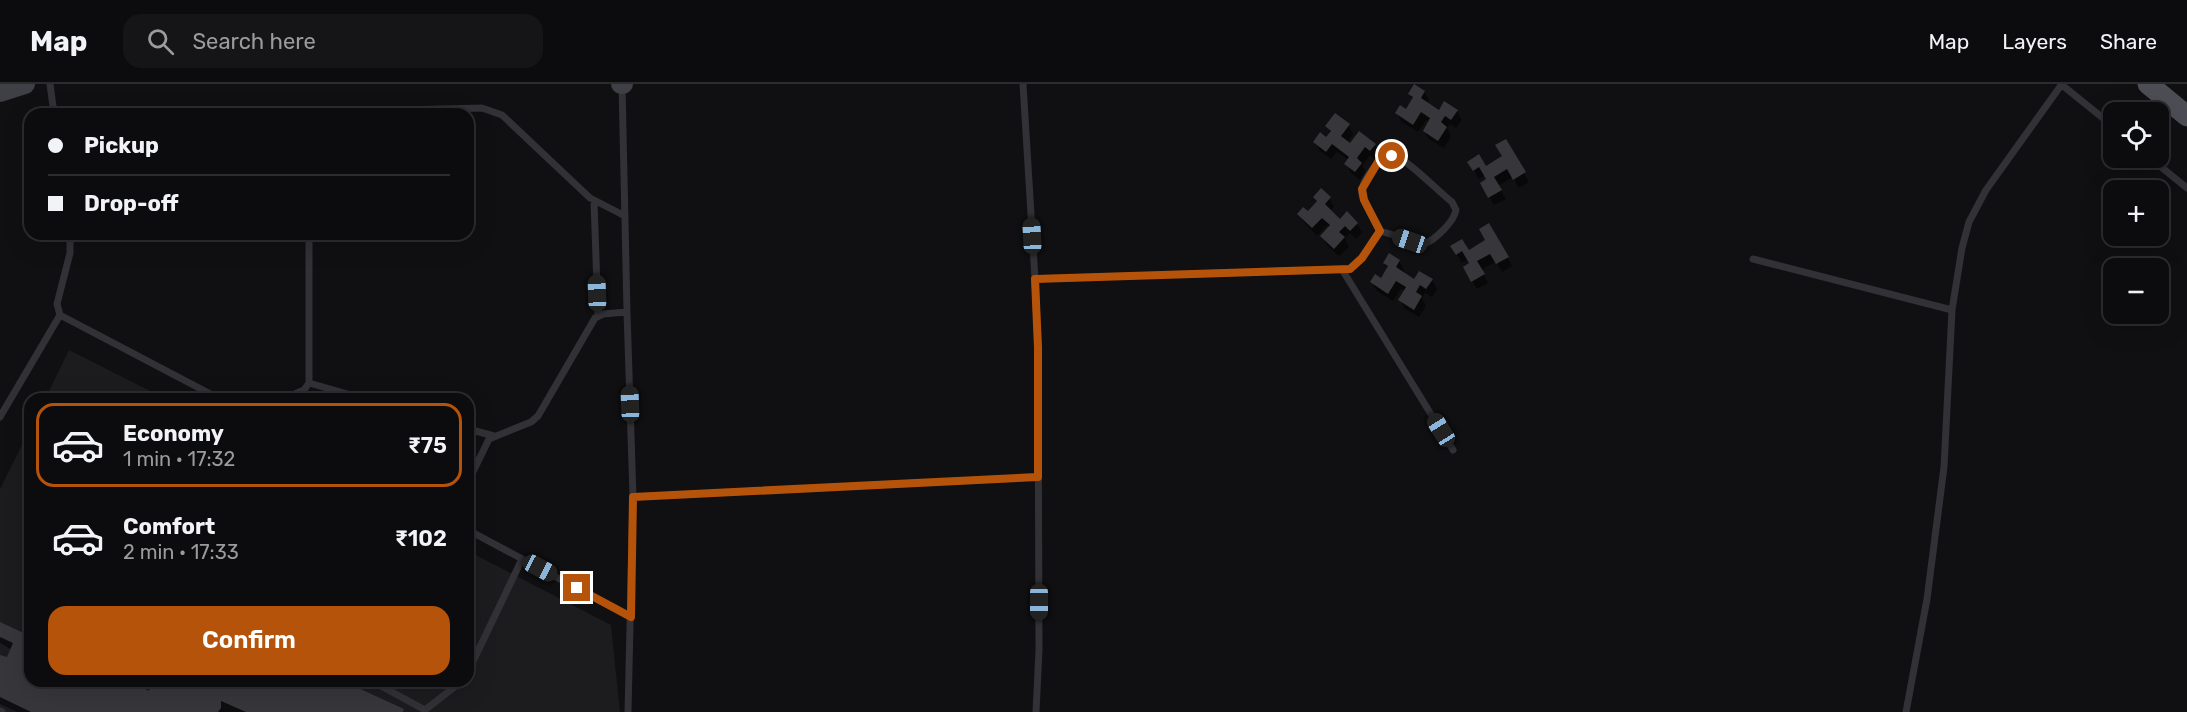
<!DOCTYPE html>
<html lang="en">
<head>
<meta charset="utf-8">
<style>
	:root { --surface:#0c0b0d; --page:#151416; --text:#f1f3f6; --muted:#9a9b9d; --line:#2c2b2e; --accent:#b45309 }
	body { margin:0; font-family:Rubik,sans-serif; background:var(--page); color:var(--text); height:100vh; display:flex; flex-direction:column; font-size:22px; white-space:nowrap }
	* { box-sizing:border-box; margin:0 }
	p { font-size:20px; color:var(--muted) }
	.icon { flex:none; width:33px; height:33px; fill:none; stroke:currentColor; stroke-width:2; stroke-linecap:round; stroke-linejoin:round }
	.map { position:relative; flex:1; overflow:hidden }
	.drawer { position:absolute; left:24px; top:309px; width:450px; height:294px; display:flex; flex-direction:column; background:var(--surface); border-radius:18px; box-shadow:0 6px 24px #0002,0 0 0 2px var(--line) }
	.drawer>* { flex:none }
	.top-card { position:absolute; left:24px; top:24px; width:450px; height:132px; border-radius:18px; box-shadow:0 6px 24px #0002,0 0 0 2px var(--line); display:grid; align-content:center; height:132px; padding:0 24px; background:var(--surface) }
	.controls { position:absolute; left:2103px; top:18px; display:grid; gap:12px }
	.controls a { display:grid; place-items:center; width:66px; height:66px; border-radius:12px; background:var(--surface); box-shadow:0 6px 24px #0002,0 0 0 2px var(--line); font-size:30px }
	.end { position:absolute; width:27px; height:27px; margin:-14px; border:8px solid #b45309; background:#fff; box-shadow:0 0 0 3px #fff }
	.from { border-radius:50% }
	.car { position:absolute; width:18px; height:36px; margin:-18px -9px; border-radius:8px; box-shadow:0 0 4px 2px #0007; background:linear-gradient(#222 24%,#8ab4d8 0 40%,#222 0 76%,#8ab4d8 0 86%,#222 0) }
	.top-card b { display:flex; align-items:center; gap:21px; height:57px; font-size:22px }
	.top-card b+b { border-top:2px solid var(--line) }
	.top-card i { width:15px; height:15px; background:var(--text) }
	ul { padding:10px 0 0; list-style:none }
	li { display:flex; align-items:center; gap:18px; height:84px; margin:0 12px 9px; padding:0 12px; border:3px solid transparent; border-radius:18px }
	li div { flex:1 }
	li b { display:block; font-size:22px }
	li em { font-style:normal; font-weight:600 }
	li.on { border-color:var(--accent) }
	li>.icon { width:54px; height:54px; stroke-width:1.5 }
	.button { display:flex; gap:12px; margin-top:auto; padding:12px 24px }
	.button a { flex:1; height:69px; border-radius:18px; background:var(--accent); color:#fff; font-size:24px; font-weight:600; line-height:69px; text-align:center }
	header { display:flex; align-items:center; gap:36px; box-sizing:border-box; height:84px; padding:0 30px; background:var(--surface); border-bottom:2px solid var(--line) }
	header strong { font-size:28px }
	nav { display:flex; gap:33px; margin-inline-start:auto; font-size:21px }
	.search { width:420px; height:54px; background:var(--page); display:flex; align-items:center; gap:15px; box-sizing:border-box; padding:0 21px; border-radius:18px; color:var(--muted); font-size:22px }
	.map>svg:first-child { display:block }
	.built { fill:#1c1b1e }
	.shadow { fill:#0007 }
	.building { fill:#37373b }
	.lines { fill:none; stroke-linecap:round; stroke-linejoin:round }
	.lane { stroke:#313136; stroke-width:7 }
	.secondary { stroke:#3f3f46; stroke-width:20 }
	.primary { stroke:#4d4d55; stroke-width:21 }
	.route { stroke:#b45309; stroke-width:8 }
</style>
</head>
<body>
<header>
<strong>Map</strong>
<div class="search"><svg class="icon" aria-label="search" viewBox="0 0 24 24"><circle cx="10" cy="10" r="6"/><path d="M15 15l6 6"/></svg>Search here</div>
<nav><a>Map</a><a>Layers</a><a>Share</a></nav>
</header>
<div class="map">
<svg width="2187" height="628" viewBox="0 0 2187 628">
	<rect width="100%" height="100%" fill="#100f11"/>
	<path class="built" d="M 69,266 L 166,315 L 45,315 Z
		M 30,345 L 30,597 L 468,597 L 468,467 L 611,541 L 620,628 L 0,628 L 0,405 Z"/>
	<path class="shadow" d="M 1424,8 L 1429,16 L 1427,20 L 1439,28 L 1457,27 L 1462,36 L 1456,44 L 1450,40 L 1447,45 L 1451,52 L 1444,64 L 1429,55 L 1424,47 L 1430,38 L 1426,36 L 1418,48 L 1402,38 L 1397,29 L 1406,27 L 1413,16 L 1409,10 Z
		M 1348,41 L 1353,50 L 1347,58 L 1350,61 L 1375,61 L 1379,69 L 1375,75 L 1370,71 L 1362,82 L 1366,88 L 1360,96 L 1351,89 L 1346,80 L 1349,76 L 1337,68 L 1331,75 L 1320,67 L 1315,58 L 1327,55 L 1331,50 L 1327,42 Z
		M 1505,57 L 1529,98 L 1519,104 L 1513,93 L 1498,102 L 1506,115 L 1494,121 L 1482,100 L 1488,96 L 1485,91 L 1479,95 L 1469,78 L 1485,84 L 1504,73 Z
		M 1314,113 L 1329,114 L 1334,123 L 1330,127 L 1340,137 L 1357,140 L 1362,148 L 1356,155 L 1350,149 L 1345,155 L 1349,163 L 1339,172 L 1327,161 L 1322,152 L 1330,144 L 1327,141 L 1317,152 L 1304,138 L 1299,130 L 1308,129 L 1318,119 Z
		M 1489,141 L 1512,182 L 1502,188 L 1496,177 L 1481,186 L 1488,199 L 1477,205 L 1465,184 L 1471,180 L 1468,175 L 1462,179 L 1452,162 L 1468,168 L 1487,157 Z
		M 1399,177 L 1404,186 L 1402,189 L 1414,197 L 1432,196 L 1437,205 L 1432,213 L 1425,209 L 1422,214 L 1426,222 L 1419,233 L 1404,224 L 1400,216 L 1405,207 L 1401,205 L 1393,217 L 1377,207 L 1372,199 L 1381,196 L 1388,185 L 1384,179 Z
		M 0,539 L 30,553 L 30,597 L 124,597 L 150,609 L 154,597 L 344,597 L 346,600 L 404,628 L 17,628 L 0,620 L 0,572 L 7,575 L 12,566 L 0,559 Z"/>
	<path class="building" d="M 1414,0 L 1425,7 L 1421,14 L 1439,26 L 1444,17 L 1458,26 L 1451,36 L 1445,32 L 1441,38 L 1447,43 L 1438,57 L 1423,47 L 1430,34 L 1421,28 L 1413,41 L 1395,29 L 1400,21 L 1406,25 L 1413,13 L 1408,10 Z
		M 1335,29 L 1350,40 L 1341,52 L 1350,59 L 1359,47 L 1376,60 L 1370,67 L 1365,63 L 1357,74 L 1362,79 L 1355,88 L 1344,80 L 1349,73 L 1332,60 L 1326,68 L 1313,58 L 1320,48 L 1326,53 L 1331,47 L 1325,42 Z
		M 1506,55 L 1526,88 L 1513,96 L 1507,85 L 1494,93 L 1502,106 L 1488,114 L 1480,99 L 1486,95 L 1479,83 L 1473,87 L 1467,78 L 1479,70 L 1486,82 L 1502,72 L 1495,61 Z
		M 1321,104 L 1331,113 L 1325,120 L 1340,135 L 1347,127 L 1358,139 L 1350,147 L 1345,142 L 1339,148 L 1345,153 L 1334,165 L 1320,152 L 1330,141 L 1322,134 L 1312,144 L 1297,130 L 1303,123 L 1308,127 L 1317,117 L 1313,113 Z
		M 1489,139 L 1509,173 L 1496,180 L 1490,170 L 1477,177 L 1485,190 L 1471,198 L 1463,183 L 1469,179 L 1462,167 L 1456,171 L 1450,162 L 1462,155 L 1469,166 L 1485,156 L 1479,145 Z
		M 1389,169 L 1400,176 L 1396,183 L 1414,195 L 1419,187 L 1433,195 L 1426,205 L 1420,201 L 1416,208 L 1422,212 L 1414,226 L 1398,216 L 1406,203 L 1396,197 L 1388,210 L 1370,198 L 1375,190 L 1381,194 L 1388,182 L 1383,179 Z
		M 0,538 L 30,552 L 30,597 L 128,597 L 149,607 L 152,597 L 343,597 L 404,625 L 403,628 L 246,628 L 221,617 L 221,624 L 218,628 L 31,628 L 0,613 L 0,571 L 7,573 L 13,559 L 0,553 Z"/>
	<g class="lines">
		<path class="lane" d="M 50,0 L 54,30
			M 1023,0 L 1035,195 L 1350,185 L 1362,174 L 1379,148 L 1379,144 C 1374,134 1365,123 1362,111 C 1359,97 1382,67 1399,74 C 1412,80 1439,108 1452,118 L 1456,126 C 1454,138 1435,156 1424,160 L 1380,147
			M 622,1 L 627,228 L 633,413 L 628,628
			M 2062,1 L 2114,43
			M 54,26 L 320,29
			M 319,30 L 326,28 L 482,24 L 502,31 L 590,114 L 625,132
			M 2150,74 L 2187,104
			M 594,117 L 598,232
			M 70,150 L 70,169 L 57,220 L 60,231 L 220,315
			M 1753,175 L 1952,226
			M 1343,187 L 1453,366
			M 1035,195 L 1038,264 L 1039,566 L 1036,628
			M 309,299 L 365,315
			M 283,315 L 304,306 L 309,299 L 309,150
			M 0,333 L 60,231
			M 468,345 L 494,352
			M 468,398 L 489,355 L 531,338 L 538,332 L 595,234 L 603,230 L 627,228
			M 633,413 L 1038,393
			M 468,446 L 631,533
			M 468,588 L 522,475
			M 372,597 L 425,626 L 462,597
			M 0,627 L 2,628
			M 1906,628 L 1927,515 L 1944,383 L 1952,226 L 1962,164 L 1969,138 L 1986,106 L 2062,0"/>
		<path class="secondary" d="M 621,0 L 623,0
			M 0,8 L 25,0"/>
		<path class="primary" d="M 2148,0 L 2187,32"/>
	</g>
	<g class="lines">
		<path class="route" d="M 577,504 L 631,533 L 633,413 L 1038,393 L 1038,264 L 1035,195 L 1350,185 L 1362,174 L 1380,147 L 1364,116 L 1362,105 L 1378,78 L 1384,74 L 1392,72"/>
	</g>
</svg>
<div class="controls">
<a><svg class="icon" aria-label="locate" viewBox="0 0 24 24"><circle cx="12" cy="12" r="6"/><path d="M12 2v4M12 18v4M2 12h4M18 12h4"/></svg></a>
<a>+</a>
<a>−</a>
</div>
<i class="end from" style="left:1392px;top:72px"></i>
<i class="end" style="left:577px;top:504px"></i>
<i class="car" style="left:1032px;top:152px;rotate:357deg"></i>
<i class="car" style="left:1410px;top:157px;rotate:289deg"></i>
<i class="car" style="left:597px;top:209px;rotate:358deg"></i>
<i class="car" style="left:630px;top:320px;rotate:358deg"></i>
<i class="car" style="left:1441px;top:346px;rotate:328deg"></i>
<i class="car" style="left:540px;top:484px;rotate:118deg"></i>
<i class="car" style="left:1039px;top:518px;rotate:180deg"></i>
<div class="top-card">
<b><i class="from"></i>Pickup</b>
<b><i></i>Drop-off</b>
</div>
<section class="drawer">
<ul>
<li class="on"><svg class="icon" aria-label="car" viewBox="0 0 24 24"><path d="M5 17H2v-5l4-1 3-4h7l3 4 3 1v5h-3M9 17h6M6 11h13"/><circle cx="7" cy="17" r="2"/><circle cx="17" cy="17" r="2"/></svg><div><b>Economy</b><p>1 min · 17:32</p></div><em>₹75</em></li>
<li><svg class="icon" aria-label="car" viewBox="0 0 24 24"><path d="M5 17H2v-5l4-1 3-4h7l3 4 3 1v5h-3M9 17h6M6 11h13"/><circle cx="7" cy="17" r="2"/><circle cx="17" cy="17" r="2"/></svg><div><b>Comfort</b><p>2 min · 17:33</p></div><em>₹102</em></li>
</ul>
<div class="button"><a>Confirm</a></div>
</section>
</div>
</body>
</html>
